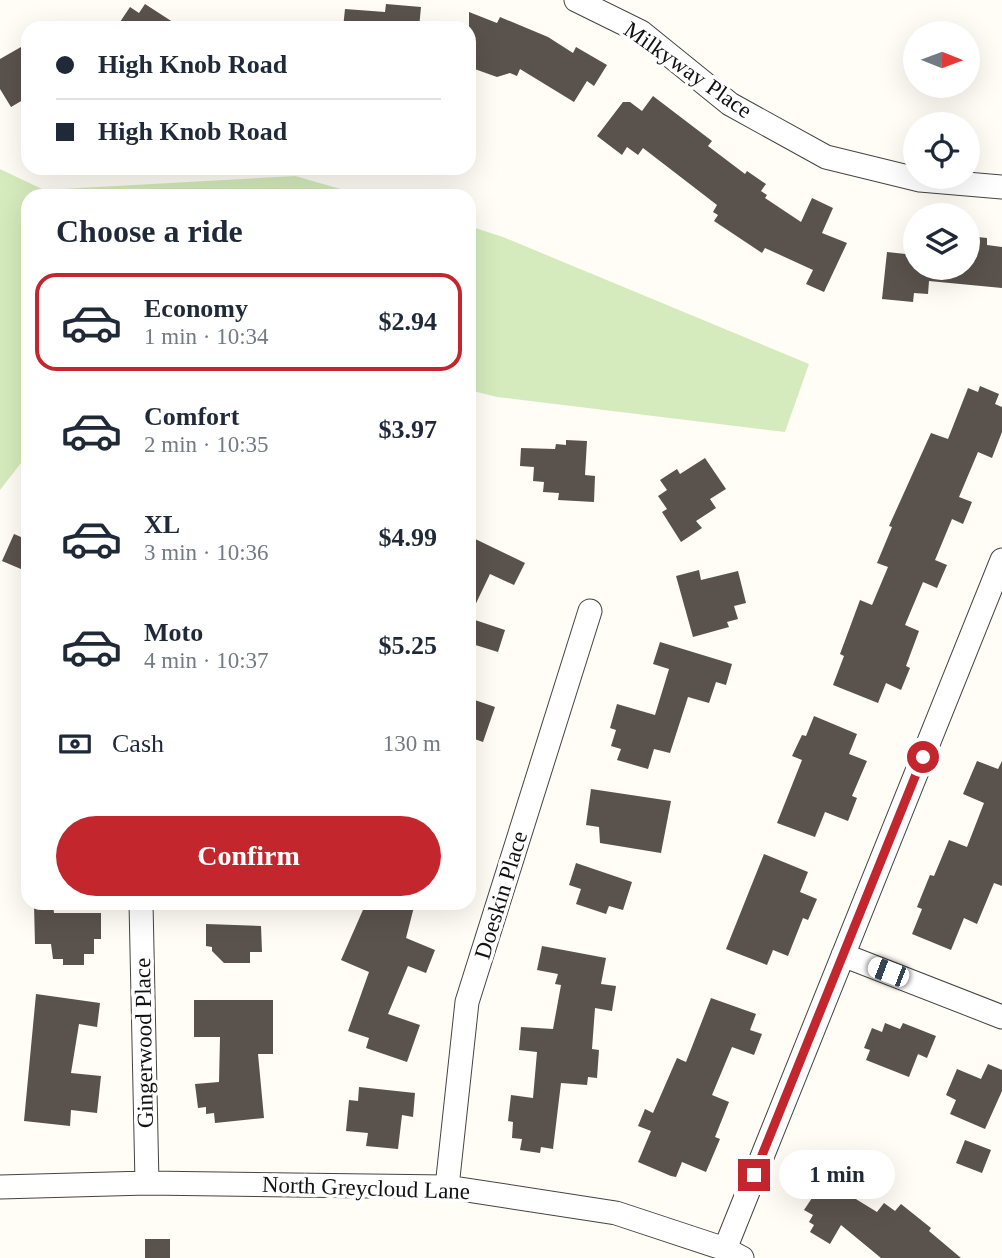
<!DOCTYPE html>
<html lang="en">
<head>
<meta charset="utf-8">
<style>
	:root { --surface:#fff; --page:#f2f2f3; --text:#1f2937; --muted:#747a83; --line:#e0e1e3; --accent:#c4262e }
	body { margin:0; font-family:"Times New Roman",serif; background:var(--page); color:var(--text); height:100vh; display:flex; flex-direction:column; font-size:26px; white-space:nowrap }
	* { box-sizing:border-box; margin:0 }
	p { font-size:23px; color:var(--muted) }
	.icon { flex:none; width:38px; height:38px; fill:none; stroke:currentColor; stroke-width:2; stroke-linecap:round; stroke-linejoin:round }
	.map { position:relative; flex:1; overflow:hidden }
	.panel { position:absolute; left:21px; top:189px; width:455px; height:721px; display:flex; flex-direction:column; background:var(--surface); border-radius:21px; box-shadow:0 7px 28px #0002 }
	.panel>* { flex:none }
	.hud { position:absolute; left:21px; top:21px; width:455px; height:154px; border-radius:21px; box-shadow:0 7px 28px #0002; display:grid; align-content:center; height:154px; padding:0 35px; background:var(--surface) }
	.needle { width:46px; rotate:91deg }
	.buttons { position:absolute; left:903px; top:21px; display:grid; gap:14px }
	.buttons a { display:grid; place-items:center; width:77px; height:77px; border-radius:50%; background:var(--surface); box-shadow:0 7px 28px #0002; font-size:35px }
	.end { position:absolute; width:32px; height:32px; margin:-16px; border:9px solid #c4262e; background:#fff; box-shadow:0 0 0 4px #fff }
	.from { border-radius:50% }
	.bubble { position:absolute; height:49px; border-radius:24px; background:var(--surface); box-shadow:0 7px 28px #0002; font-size:23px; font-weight:800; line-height:49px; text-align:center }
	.car { position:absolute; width:21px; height:42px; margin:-21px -10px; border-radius:9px; box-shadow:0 0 5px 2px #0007; background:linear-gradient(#fff 24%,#345 0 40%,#fff 0 76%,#345 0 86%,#fff 0) }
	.hud b { display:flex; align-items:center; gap:24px; height:66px; font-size:26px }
	.hud b+b { border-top:2px solid var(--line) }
	.hud i { width:18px; height:18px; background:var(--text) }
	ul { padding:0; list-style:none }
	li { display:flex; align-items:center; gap:21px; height:98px; margin:0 14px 10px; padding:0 21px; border:4px solid transparent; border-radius:21px }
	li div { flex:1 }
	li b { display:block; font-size:26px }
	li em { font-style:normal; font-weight:800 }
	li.current { border-color:var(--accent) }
	li>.icon { width:63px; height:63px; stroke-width:1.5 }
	h2 { padding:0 35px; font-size:32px; line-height:84px }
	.pay { display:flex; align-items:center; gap:18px; height:77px; padding:0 35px; font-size:26px }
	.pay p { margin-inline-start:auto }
	.action { display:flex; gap:14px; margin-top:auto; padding:14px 35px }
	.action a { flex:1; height:80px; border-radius:42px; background:var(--accent); color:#fff; font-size:28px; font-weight:800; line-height:80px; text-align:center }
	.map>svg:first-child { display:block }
	.green { fill:#d5ebbd }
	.building { fill:#5a524d }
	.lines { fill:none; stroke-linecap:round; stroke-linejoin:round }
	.minor-casing { stroke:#444; stroke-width:25 }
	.minor { stroke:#fff; stroke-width:23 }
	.route { stroke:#c4262e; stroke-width:9 }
	.labels { text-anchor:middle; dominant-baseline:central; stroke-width:7; stroke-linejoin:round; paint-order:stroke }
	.street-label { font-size:23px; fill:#111; stroke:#fff }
</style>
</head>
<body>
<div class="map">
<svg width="1002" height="1258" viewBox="0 0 1002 1258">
	<rect width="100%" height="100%" fill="#fffdf5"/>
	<path class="green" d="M 0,169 L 44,190 L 295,176 L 365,196 L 28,196 L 28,454 L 0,490 Z
		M 469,226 L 503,237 L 809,364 L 785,432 L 497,397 L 469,390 Z"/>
	<path class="building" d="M 145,4 L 182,28 L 116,28 L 130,7 L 139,13 Z
		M 386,4 L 421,7 L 419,28 L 343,28 L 345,9 L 385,12 Z
		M 469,12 L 497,23 L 500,17 L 548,37 L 573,53 L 576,47 L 607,65 L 594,86 L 587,81 L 574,102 L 520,69 L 517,76 L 510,73 L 497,77 L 469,67 Z
		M 28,43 L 28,97 L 11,107 L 0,89 L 0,59 Z
		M 653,96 L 712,141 L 708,146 L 745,174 L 747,171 L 766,184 L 761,191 L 767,195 L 765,198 L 801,222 L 812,198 L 833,208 L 822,233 L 847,243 L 824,292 L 806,284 L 813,270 L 765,248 L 762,253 L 714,221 L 718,215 L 713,212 L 717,205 L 643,148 L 638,155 L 627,147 L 622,155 L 597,136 L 623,102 L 630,102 L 642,111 Z
		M 968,236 L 987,238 L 987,245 L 1002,247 L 1002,288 L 929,281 L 928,294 L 914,293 L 913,302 L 882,299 L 887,252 L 915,255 L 915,268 L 968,268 Z
		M 980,386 L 999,394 L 995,404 L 1002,407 L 1002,432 L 992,458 L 978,452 L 959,497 L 972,502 L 963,524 L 952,519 L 935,560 L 947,565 L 937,588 L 923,582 L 905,625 L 919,631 L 906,666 L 910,668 L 901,690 L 886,683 L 878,703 L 833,685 L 844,656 L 840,654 L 860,600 L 872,605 L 888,567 L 877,563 L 892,527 L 889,526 L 931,433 L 948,439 L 968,388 L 978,392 Z
		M 566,440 L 587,441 L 585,475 L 595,476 L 594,502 L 558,500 L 559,493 L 543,492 L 544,482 L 533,481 L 534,467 L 520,466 L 521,448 L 555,449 L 556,444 L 566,445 Z
		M 705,458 L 726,489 L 710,499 L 716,508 L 696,521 L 702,528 L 681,542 L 662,512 L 667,509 L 658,496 L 667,490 L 660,480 L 677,469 L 680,474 Z
		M 14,534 L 28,540 L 28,572 L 2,561 Z
		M 469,536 L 525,563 L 514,585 L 490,574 L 469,618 Z
		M 699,570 L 701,580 L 738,571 L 746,603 L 734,606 L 738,619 L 727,622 L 729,627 L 693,637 L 676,576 Z
		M 469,618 L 505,630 L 498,652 L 469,643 Z
		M 660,642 L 732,664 L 726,685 L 716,682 L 709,703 L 688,697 L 670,753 L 654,749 L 648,769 L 617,760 L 621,749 L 611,746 L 616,730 L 610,728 L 617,704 L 655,715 L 669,669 L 653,664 Z
		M 469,698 L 495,707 L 483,742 L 469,737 Z
		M 814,716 L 857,734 L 849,754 L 867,761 L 852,796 L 857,798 L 848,821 L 825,812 L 815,837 L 777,823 L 802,760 L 792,756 L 802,735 L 806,736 Z
		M 977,761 L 998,769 L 1002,761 L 1002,886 L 994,883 L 977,924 L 964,918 L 951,950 L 912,934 L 922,909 L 917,907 L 930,875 L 934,876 L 949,840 L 967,847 L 984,803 L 963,794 Z
		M 591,789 L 671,801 L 661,853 L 600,843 L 599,827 L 586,825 Z
		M 764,854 L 808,872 L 800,892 L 817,899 L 808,920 L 803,918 L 788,956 L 773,950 L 767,965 L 726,949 Z
		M 576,863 L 632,882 L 623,910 L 609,906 L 606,914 L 576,904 L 581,889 L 569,885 Z
		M 366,903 L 415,903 L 406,938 L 435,950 L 426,973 L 408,966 L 388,1014 L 420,1025 L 407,1062 L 366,1048 L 369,1038 L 348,1031 L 369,972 L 341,960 Z
		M 34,905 L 53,905 L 54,913 L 101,913 L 101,939 L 94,939 L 94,954 L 84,954 L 84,965 L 63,965 L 63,959 L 53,959 L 51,944 L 35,944 Z
		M 206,924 L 261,926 L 262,952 L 250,952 L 250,963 L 224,963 L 212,951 L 212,947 L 206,946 Z
		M 542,946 L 606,958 L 601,984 L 616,986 L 612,1011 L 595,1008 L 592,1049 L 599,1050 L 597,1078 L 588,1077 L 587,1085 L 561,1083 L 553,1149 L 541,1147 L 540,1153 L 520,1150 L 522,1139 L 512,1138 L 513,1122 L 508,1121 L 511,1095 L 533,1098 L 537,1052 L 519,1050 L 521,1027 L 553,1029 L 561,985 L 555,984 L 558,974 L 537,970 Z
		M 36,994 L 100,1003 L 97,1027 L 79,1024 L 71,1073 L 101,1076 L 97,1113 L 71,1110 L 70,1126 L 24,1121 Z
		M 711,998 L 756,1014 L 750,1030 L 762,1034 L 754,1055 L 732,1047 L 712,1095 L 729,1102 L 715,1137 L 720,1139 L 706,1172 L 682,1162 L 676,1177 L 671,1176 L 638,1162 L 651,1131 L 638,1126 L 645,1109 L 653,1113 L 677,1058 L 686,1062 Z
		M 194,1000 L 273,1000 L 273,1054 L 258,1054 L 264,1118 L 215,1123 L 214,1113 L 206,1114 L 206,1107 L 198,1108 L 195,1084 L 219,1082 L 220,1037 L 194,1037 Z
		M 885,1023 L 900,1029 L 903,1023 L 936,1036 L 927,1058 L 918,1054 L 909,1077 L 866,1060 L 870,1050 L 864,1048 L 872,1028 L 882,1032 Z
		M 988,1064 L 1002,1070 L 1002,1091 L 985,1129 L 950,1114 L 956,1100 L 946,1095 L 957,1069 L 981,1079 Z
		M 359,1087 L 415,1093 L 413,1117 L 402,1115 L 398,1149 L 366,1146 L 368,1133 L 346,1131 L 349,1100 L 358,1101 Z
		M 965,1140 L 991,1150 L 982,1173 L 956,1163 Z
		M 833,1185 L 877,1212 L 884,1203 L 895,1211 L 901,1204 L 931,1228 L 929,1231 L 961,1258 L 881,1258 L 841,1225 L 830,1244 L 810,1232 L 814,1225 L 809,1222 L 813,1215 L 804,1210 L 820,1186 L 829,1192 Z
		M 145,1239 L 170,1239 L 170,1258 L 145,1258 Z"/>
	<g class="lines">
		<g class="minor-casing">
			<path id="minor" d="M 576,0 L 641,32 L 730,104 L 826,157 L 920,180 L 1002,187
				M 141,903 L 147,1183
				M 843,955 L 1002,1017
				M 0,1187 L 147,1183 L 447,1187 L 616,1213 L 725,1249 L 742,1258
				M 447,1187 L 467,1002 L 590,611
				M 725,1249 L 1002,560"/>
		</g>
		<use href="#minor" class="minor"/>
	</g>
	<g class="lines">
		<path class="route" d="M 754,1175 L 923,757"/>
	</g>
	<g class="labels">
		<g class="street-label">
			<text transform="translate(688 70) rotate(35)">Milkyway Place</text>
			<text transform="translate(501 895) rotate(-73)">Doeskin Place</text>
			<text transform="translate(144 1043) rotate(-91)">Gingerwood Place</text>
			<text transform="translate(366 1188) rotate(2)">North Greycloud Lane</text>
		</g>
	</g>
</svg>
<div class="buttons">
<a><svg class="needle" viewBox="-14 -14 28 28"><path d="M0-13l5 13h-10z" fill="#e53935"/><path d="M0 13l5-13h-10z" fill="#747a83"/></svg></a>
<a><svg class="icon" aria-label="locate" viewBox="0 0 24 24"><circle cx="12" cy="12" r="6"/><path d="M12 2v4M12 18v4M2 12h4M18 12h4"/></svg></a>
<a><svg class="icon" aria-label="layers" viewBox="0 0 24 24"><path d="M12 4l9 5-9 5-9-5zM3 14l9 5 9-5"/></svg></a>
</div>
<i class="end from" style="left:923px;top:757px"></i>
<i class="end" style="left:754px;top:1175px"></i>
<div class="bubble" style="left:779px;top:1150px;width:116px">1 min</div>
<i class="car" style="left:888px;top:972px;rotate:291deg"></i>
<div class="hud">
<b><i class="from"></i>High Knob Road</b>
<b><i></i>High Knob Road</b>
</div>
<section class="panel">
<h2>Choose a ride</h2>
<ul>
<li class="current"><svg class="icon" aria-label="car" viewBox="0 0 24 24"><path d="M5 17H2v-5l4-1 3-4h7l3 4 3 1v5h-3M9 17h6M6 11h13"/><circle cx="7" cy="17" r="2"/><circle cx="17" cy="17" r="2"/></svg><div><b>Economy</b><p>1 min · 10:34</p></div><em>$2.94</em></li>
<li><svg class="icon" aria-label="car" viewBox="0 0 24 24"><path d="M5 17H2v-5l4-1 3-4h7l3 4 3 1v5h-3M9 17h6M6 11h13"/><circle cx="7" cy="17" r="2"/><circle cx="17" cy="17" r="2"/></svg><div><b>Comfort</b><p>2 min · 10:35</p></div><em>$3.97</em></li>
<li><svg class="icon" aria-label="car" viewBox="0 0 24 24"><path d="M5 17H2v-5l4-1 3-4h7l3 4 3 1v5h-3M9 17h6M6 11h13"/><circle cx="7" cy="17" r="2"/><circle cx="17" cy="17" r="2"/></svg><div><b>XL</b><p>3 min · 10:36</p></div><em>$4.99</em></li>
<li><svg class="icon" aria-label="car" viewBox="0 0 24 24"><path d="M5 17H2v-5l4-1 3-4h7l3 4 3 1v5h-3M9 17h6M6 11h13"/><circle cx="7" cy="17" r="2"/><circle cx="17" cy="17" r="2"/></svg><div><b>Moto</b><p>4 min · 10:37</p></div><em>$5.25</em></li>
</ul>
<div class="pay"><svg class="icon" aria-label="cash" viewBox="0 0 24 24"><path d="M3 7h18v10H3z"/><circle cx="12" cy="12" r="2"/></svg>Cash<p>130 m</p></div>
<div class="action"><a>Confirm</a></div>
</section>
</div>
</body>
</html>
